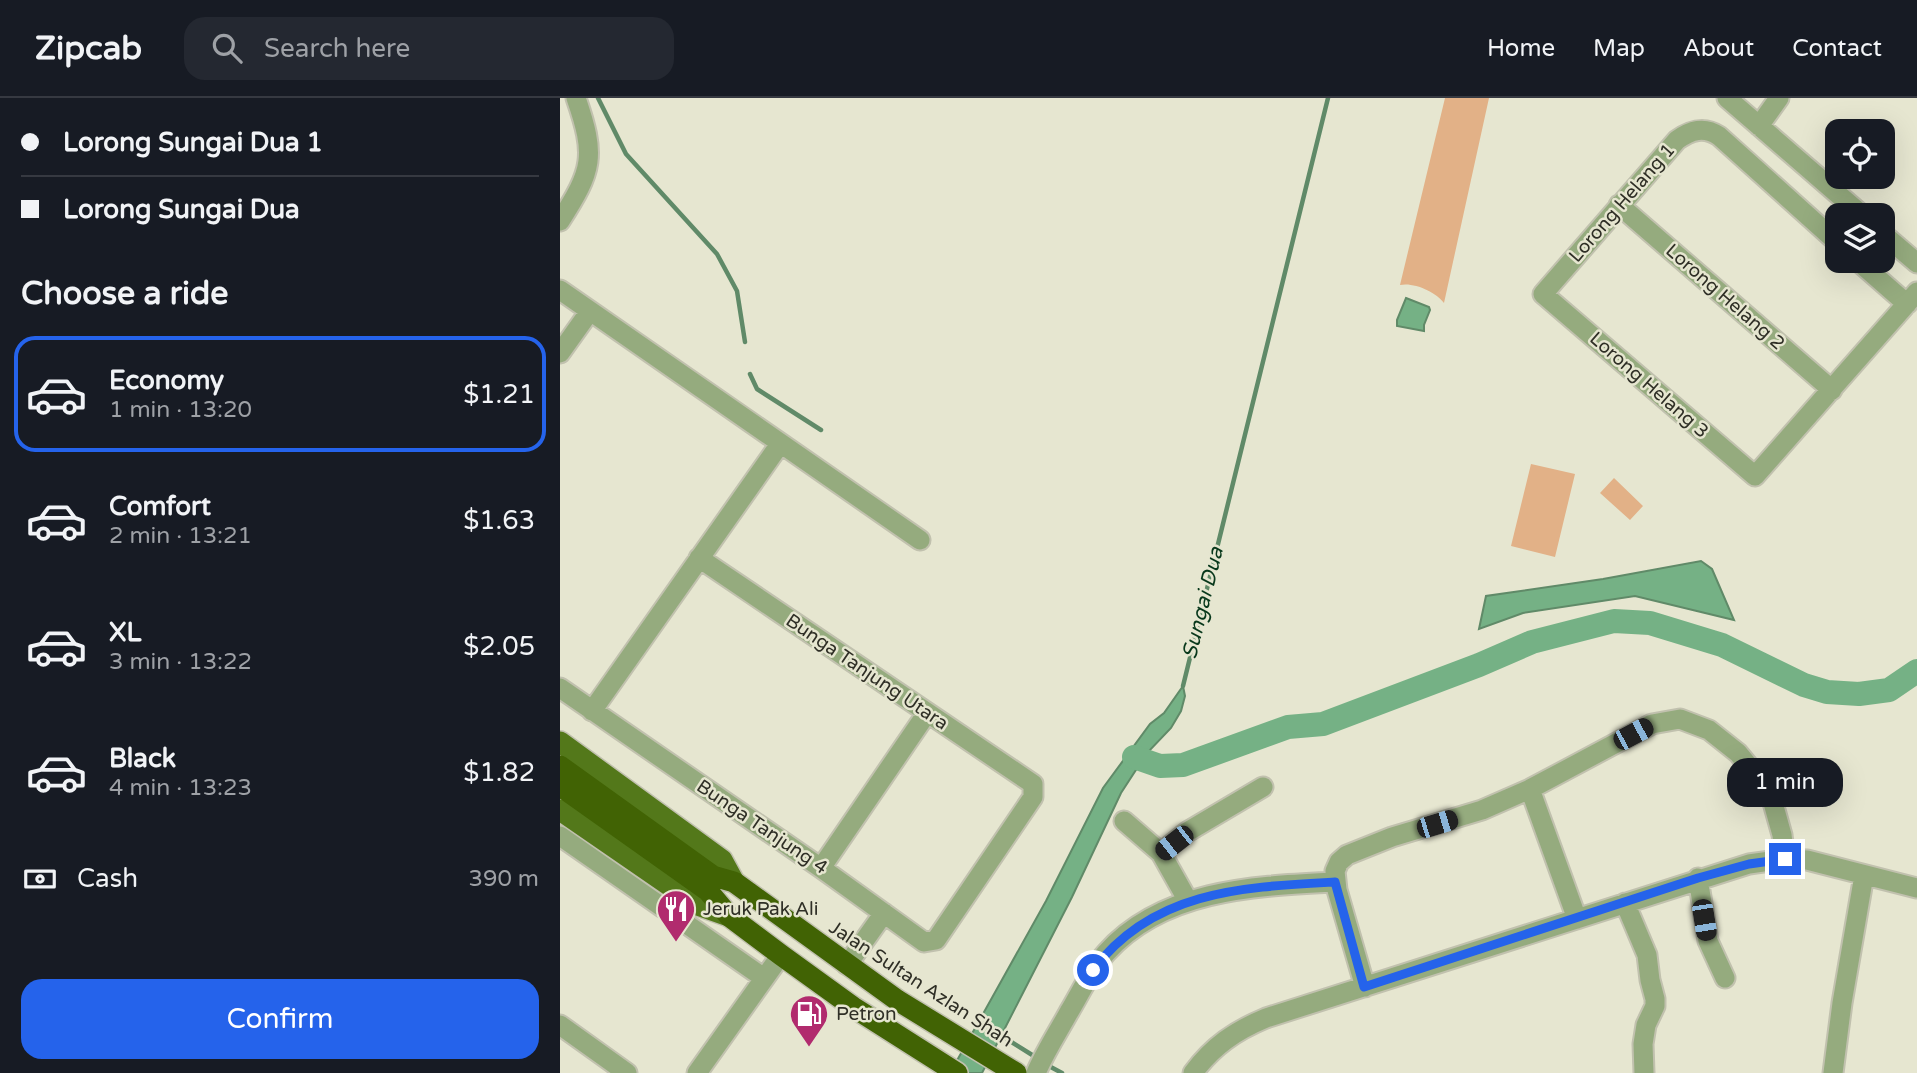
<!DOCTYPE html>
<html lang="en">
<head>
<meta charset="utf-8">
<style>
	:root { --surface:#171b24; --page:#242831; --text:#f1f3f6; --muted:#9ea1a6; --line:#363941; --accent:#2563eb }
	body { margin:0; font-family:"Varela Round",sans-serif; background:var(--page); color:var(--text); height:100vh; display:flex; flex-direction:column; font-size:26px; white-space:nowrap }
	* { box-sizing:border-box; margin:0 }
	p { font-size:23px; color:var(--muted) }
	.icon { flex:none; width:38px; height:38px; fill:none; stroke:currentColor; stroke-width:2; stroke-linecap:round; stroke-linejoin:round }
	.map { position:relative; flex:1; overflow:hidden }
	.panel { display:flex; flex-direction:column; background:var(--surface); width:560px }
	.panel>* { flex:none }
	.hud { display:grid; align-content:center; height:154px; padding:0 21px; background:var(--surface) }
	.buttons { position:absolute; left:1265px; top:21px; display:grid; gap:14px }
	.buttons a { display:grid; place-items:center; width:70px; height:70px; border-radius:14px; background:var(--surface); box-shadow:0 7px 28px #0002; font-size:35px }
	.end { position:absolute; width:32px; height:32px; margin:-16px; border:9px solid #2563eb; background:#fff; box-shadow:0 0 0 4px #fff }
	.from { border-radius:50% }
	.bubble { position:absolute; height:49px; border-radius:21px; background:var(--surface); box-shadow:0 7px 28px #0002; font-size:23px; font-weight:600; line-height:49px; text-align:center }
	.car { position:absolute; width:21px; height:42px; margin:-21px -10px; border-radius:9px; box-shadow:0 0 5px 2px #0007; background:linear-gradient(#222 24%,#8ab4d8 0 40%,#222 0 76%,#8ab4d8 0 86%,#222 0) }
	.hud b { display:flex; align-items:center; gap:24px; height:66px; font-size:26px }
	.hud b+b { border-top:2px solid var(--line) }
	.hud i { width:18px; height:18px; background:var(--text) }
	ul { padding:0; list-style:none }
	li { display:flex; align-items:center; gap:21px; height:116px; margin:0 14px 10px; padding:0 7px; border:4px solid transparent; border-radius:21px }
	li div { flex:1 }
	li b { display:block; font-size:26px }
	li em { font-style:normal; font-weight:600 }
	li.selected { border-color:var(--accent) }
	li>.icon { width:63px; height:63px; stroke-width:1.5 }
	h2 { padding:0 21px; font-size:32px; line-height:84px }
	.pay { display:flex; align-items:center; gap:18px; height:77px; padding:0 21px; font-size:26px }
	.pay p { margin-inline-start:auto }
	.primary-button { display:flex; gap:14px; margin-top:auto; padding:14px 21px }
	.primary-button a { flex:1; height:80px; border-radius:21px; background:var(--accent); color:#fff; font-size:28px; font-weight:600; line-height:80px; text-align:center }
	header { display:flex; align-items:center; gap:42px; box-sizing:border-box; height:98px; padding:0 35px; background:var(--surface); border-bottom:2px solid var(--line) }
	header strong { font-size:33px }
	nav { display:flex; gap:38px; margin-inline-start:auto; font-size:24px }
	.search { width:490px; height:63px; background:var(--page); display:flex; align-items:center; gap:18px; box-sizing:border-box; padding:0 24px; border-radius:21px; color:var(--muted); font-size:26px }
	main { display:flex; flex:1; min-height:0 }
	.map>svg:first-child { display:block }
	.green { fill:#e2b187 }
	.water { fill:#75b185; stroke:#608a68; stroke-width:2 }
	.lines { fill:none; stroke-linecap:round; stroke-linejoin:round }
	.stream { stroke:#608a68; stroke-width:4.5 }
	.river { stroke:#75b185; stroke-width:24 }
	.minor-casing { stroke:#c1c1ae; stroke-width:23 }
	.major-casing { stroke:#c1c1ae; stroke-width:24 }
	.highway-casing { stroke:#c1c1ae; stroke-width:24 }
	.minor { stroke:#95ab7e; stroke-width:19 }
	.major { stroke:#53781a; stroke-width:21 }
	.highway { stroke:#416304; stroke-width:21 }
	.route { stroke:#2563eb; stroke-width:9 }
	.labels { text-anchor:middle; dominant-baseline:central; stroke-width:5; stroke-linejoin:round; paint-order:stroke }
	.street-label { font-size:19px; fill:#2f2f26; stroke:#e6e6d0 }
	.poi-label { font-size:19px; fill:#2f2f26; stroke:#e6e6d0; text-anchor:start }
	.water-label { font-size:21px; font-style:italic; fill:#08381b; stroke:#e6e6d0 }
</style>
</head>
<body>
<header>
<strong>Zipcab</strong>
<div class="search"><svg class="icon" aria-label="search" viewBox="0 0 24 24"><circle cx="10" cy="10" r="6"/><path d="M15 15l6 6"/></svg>Search here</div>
<nav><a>Home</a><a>Map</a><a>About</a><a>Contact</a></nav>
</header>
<main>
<section class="panel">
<div class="hud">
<b><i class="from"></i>Lorong Sungai Dua 1</b>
<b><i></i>Lorong Sungai Dua</b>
</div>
<h2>Choose a ride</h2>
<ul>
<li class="selected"><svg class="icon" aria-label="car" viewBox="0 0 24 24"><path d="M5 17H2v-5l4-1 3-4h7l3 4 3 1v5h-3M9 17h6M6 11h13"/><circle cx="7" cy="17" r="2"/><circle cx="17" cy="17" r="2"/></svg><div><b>Economy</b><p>1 min · 13:20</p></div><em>$1.21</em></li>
<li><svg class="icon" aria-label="car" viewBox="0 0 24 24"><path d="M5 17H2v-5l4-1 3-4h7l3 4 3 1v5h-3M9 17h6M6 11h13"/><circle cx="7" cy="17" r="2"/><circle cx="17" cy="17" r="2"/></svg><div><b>Comfort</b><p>2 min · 13:21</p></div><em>$1.63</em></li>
<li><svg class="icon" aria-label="car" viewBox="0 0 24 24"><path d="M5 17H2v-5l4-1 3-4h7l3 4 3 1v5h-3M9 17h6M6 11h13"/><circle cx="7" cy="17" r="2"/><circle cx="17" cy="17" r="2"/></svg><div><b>XL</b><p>3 min · 13:22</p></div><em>$2.05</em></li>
<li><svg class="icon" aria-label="car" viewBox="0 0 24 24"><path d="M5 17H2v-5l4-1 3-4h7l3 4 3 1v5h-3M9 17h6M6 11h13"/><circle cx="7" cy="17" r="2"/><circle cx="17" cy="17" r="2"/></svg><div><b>Black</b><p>4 min · 13:23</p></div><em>$1.82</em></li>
</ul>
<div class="pay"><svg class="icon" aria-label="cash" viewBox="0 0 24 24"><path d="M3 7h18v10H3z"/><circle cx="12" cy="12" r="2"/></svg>Cash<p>390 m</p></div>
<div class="primary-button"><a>Confirm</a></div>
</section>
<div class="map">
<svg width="1357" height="975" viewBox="0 0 1357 975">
	<rect width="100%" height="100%" fill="#e6e6d0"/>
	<path class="green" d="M 885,0 L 929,0 L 884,205 C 876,194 854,184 840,187 Z
		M 971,366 L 1015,376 L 995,459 L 951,448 Z
		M 1054,380 L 1083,408 L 1070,422 L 1040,395 Z"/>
	<path class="water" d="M 846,200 L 869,209 L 870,212 L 864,227 L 864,233 L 837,228 L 837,222 Z
		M 1141,463 L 1152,471 L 1174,522 L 1075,498 L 963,515 L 919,531 L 926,498 L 1043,481 Z
		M 623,588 L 625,598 L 621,613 L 611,630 L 587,655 L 561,695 L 512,799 L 422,975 L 390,975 L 486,803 L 543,690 L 590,626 L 604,615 Z"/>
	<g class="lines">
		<path class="stream" d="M 38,0 L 66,56 L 157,156 L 177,193 L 185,244
			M 190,276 L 197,291 L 261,332
			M 623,588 L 768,0
			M 437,935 L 477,960
			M 487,967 L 502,975"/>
		<path class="river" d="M 574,659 L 600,668 L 623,667 L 728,629 L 763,626 L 919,567 L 972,544 L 1054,523 L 1090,525 L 1162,547 L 1244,587 L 1267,594 L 1299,596 L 1329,592 L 1357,573"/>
		<g class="minor-casing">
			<path id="minor" d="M 1167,0 L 1302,117
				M 1199,28 L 1219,0
				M 1059,107 L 1272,292
				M 0,123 C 33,72 36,58 16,0
				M 1323,136 L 1357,165
				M 1278,145 L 1159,38 C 1144,28 1131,32 1117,42 L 983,196 L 1195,378 L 1357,194
				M 1298,163 L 1347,206
				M 0,192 L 360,442
				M 0,255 L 30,213
				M 0,590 L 261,770 L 364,844 L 376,842 L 473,699 L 473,686 L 139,460
				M 32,613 L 220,346
				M 970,691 L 1017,821
				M 564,723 L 601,755 L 628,803
				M 0,738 L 204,880
				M 601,755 L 627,734 L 703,689
				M 261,770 L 367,615
				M 1138,780 L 1148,843 L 1165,880
				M 1065,805 L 1087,857 L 1090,882 L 1095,901 L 1095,908 L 1086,927 L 1083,946 L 1084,975
				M 287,867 L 324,815
				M 805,889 L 777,792 L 775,773 L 779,764 L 787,757 L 832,739 L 922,712 L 970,691 L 1092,626 L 1120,621 L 1149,632 L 1178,655 L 1210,694 L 1222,737 L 1225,761
				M 0,927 L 67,975
				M 137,975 L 221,857
				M 476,975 C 485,954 498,934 509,914 C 521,894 531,872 546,855 C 603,791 696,788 775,784
				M 633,975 C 653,948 675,933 706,920 L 1189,766 L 1225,761 L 1247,762 L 1357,790
				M 1273,975 L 1282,905 L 1304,777"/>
		</g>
		<g class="major-casing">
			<path id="major" d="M 0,644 L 162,762 L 174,784
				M 0,712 L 138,807 L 169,818"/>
		</g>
		<g class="highway-casing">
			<path id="highway" d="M 0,668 L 153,778 L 174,784 L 337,902 L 456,975
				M 0,688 L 148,793 L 169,818 L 221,857 L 293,909 L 397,975"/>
		</g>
		<use href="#minor" class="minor"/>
		<use href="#major" class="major"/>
		<use href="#highway" class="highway"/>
	</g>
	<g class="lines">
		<path class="route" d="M 533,872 C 593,792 684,789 775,784 L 804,889 L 1138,780 L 1189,766 L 1225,761"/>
	</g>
	<defs>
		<g id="restaurant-pin" transform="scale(2.0125)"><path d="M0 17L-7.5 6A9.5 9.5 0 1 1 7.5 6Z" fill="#b12b6e" stroke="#e6e6d0"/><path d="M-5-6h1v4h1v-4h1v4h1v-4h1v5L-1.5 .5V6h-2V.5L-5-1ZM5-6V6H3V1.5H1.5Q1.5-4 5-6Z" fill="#fff"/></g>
		<g id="fuel-pin" transform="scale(2.0125)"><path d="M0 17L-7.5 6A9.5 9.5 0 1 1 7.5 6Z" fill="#b12b6e" stroke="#e6e6d0"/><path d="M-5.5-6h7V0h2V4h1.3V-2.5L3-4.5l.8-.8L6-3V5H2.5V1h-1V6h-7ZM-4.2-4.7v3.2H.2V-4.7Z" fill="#fff"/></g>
	</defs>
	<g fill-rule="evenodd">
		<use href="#restaurant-pin" x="116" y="811"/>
		<use href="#fuel-pin" x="249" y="916"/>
	</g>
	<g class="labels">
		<g class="street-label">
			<text transform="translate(1062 105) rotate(-49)">Lorong Helang 1</text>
			<text transform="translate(1165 199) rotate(41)">Lorong Helang 2</text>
			<text transform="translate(1089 287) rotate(41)">Lorong Helang 3</text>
			<text transform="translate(307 574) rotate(34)">Bunga Tanjung Utara</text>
			<text transform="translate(202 729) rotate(34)">Bunga Tanjung 4</text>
			<text transform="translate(361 886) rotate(33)">Jalan Sultan Azlan Shah</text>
		</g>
		<g class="poi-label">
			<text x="143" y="811">Jeruk Pak Ali</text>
			<text x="276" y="916">Petron</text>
		</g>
		<g class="water-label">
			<text transform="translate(643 505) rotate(-76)">Sungai Dua</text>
		</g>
	</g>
</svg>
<div class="buttons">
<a><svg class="icon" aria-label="locate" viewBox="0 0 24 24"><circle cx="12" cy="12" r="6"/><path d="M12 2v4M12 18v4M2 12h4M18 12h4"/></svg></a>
<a><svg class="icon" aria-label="layers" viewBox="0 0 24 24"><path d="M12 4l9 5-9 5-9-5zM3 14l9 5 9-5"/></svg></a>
</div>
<i class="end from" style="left:533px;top:872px"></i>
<i class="end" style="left:1225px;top:761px"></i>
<div class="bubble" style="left:1167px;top:660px;width:116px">1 min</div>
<i class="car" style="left:1073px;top:636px;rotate:62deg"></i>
<i class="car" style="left:877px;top:726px;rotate:73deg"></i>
<i class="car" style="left:614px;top:745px;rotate:232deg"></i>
<i class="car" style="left:1144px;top:822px;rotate:171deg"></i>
</div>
</main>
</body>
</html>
